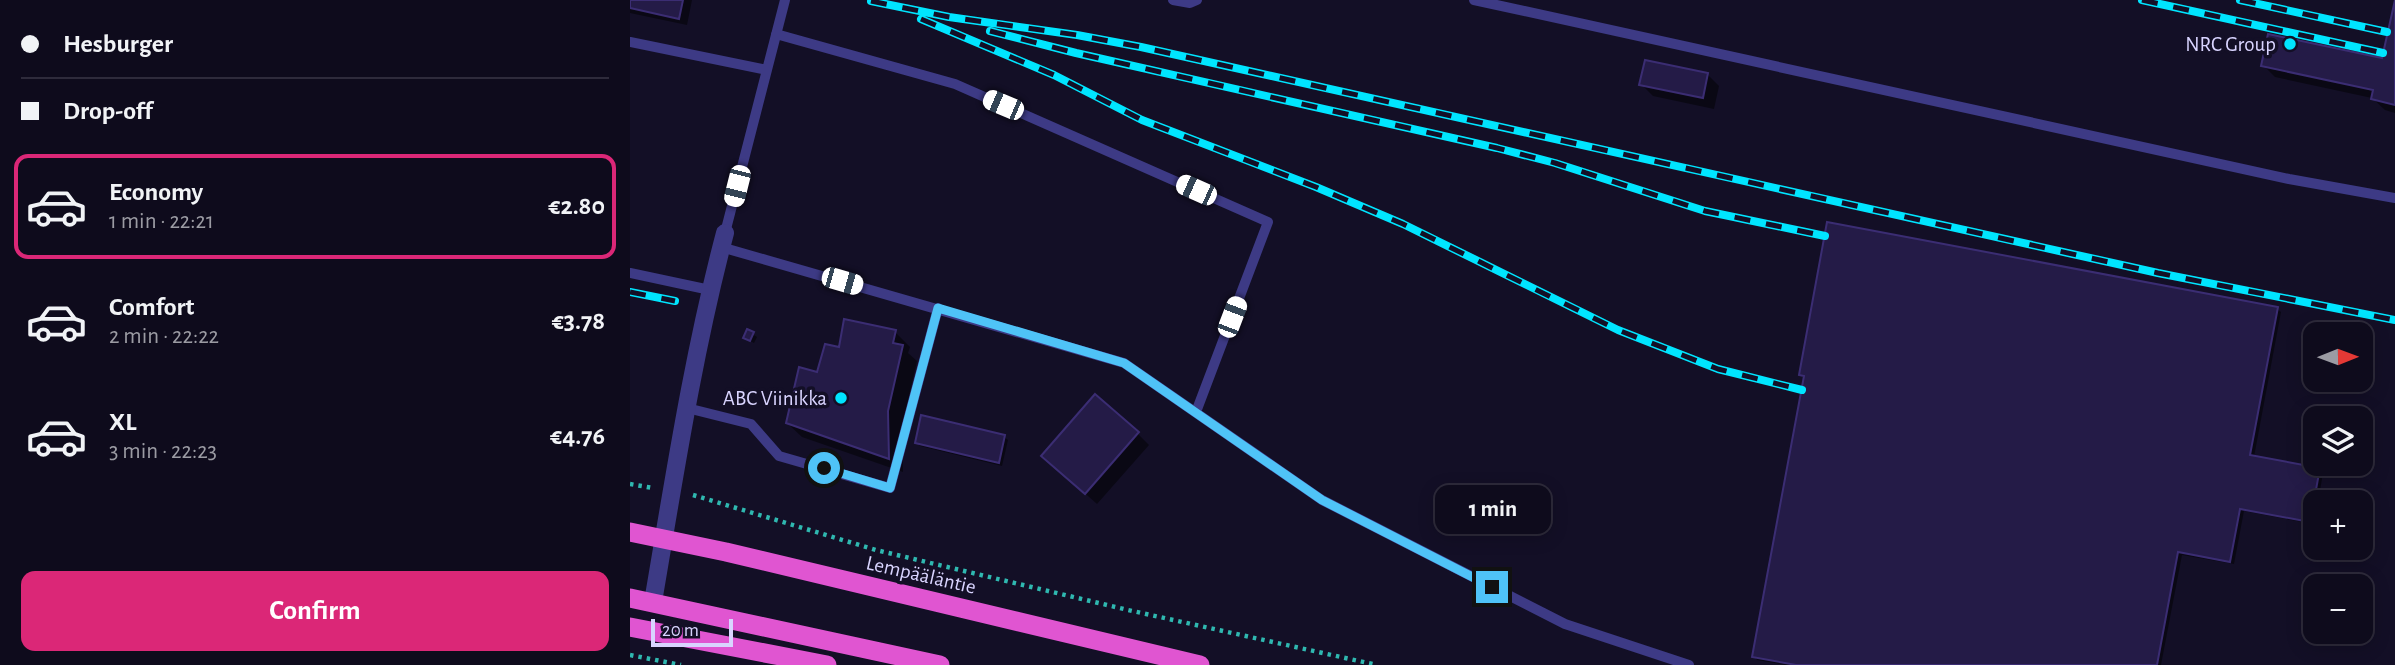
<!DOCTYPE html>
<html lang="en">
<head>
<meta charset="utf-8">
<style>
	:root { --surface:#0e0b1c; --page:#1c1929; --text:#f1f3f6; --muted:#9b9ba3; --line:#2e2b3b; --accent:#db2777 }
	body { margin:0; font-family:"Alegreya Sans",sans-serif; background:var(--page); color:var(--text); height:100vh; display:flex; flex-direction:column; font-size:26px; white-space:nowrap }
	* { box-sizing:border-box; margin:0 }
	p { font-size:23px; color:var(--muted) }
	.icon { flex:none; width:38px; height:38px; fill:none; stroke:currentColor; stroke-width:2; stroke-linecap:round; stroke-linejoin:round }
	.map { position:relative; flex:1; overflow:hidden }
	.panel { display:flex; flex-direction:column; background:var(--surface); width:630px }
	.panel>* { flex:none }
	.hud { display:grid; align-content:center; height:154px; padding:0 21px; background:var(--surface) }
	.needle { width:46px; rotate:89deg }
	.buttons { position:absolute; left:1673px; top:322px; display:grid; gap:14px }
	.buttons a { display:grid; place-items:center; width:70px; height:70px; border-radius:14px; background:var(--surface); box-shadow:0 4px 18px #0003,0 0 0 2px var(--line); font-size:35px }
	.scale { position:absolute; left:21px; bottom:18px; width:82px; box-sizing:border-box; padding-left:7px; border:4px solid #d9d4ff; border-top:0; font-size:19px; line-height:24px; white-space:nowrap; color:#d9d4ff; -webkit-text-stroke:5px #130f26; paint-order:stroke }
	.end { position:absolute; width:32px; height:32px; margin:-16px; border:9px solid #4fc3f7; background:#111; box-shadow:0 0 0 4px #111 }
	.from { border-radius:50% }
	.bubble { position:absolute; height:49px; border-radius:14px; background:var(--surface); box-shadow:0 4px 18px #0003,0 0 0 2px var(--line); font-size:23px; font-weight:700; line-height:49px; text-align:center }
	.car { position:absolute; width:21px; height:42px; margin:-21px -10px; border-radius:9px; box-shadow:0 0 5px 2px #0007; background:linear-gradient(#fff 24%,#345 0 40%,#fff 0 76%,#345 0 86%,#fff 0) }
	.hud b { display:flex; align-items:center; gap:24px; height:66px; font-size:26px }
	.hud b+b { border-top:2px solid var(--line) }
	.hud i { width:18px; height:18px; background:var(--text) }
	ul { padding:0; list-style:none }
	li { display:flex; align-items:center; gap:21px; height:105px; margin:0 14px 10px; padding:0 7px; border:4px solid transparent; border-radius:14px }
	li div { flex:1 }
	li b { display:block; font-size:26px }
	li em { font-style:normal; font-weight:700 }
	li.active { border-color:var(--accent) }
	li>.icon { width:63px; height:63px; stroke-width:1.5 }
	.action { display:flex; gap:14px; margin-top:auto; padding:14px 21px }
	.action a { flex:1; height:80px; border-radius:14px; background:var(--accent); color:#fff; font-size:28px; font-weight:700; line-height:80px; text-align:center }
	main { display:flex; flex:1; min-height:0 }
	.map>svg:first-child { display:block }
	.shadow { fill:#0007 }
	.building { fill:#241b47; stroke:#3b2d73; stroke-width:2 }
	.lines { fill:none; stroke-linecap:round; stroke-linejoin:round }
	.path { stroke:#2fb8b0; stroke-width:4.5; stroke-dasharray:3.5 5; stroke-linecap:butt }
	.service { stroke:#3d3a85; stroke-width:10 }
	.minor { stroke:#3d3a85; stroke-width:18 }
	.trunk { stroke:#e055d1; stroke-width:19 }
	.rail-casing { stroke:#00e5ff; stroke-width:8 }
	.rail { stroke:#130f26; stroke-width:5; stroke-dasharray:16; stroke-linecap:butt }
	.route { stroke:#4fc3f7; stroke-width:9 }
	.poi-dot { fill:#00e5ff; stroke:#130f26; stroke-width:2.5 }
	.labels { text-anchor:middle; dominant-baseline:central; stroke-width:7; stroke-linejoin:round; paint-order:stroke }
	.poi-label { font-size:21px; fill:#d9d4ff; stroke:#130f26; text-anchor:end }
	.street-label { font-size:21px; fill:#d9d4ff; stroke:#130f26 }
</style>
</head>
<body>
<main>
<section class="panel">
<div class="hud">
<b><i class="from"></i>Hesburger</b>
<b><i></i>Drop-off</b>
</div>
<ul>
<li class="active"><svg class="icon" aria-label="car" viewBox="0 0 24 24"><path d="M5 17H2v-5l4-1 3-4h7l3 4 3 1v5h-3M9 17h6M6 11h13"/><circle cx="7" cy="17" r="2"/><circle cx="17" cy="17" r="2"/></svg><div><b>Economy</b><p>1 min · 22:21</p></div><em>€2.80</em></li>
<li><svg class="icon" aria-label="car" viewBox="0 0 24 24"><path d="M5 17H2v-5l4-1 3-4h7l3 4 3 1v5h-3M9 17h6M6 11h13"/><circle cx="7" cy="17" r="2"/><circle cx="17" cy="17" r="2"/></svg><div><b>Comfort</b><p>2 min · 22:22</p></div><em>€3.78</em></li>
<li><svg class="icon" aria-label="car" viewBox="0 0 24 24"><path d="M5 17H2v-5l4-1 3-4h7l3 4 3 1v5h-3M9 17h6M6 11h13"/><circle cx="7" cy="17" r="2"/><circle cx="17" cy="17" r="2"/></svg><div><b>XL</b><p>3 min · 22:23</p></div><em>€4.76</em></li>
</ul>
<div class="action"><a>Confirm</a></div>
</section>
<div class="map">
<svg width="1765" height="665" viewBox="0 0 1765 665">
	<rect width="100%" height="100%" fill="#130f26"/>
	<path class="shadow" d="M 0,0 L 62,0 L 57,25 L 0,13 Z
		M 1765,5 L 1765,113 L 1755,110 L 1742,98 L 1645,77 L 1633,65 L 1753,60 Z
		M 1078,75 L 1089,86 L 1084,109 L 1023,96 L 1011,84 Z
		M 1647,309 L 1651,312 L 1624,457 L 1689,469 L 1693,473 L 1688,502 L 1685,502 L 1683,524 L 1614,511 L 1604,564 L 1552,555 L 1531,665 L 1156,665 L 1127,660 L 1124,656 L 1174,378 L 1171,375 Z
		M 118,331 L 127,337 L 124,343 L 115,338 Z
		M 265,332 L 280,347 L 278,353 L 287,361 L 272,427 L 273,472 L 172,437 L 157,423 L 189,374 L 211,349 Z
		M 507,433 L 519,445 L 467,504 L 413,456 Z
		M 374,437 L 378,440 L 372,466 L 290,446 L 286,442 Z"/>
	<path class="building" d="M 0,0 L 53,0 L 49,19 L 0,8 Z
		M 1765,0 L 1765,105 L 1741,99 L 1743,90 L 1631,66 L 1638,34 L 1752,58 Z
		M 1015,60 L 1078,73 L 1073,98 L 1009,85 Z
		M 1197,222 L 1648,307 L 1620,455 L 1690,468 L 1680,522 L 1610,509 L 1600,562 L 1548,552 L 1527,665 L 1166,665 L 1122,657 L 1174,376 L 1169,375 Z
		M 214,319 L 266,330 L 263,343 L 273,345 L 258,411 L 259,459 L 156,423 L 169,367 L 187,372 L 195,344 L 209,347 Z
		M 117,329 L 124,332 L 120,341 L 113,338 Z
		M 465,394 L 509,432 L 455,494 L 411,456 Z
		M 291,415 L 375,435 L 369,463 L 285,443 Z"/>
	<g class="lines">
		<path class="path" d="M 0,484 L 23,488
			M 63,495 L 246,550 L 498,610 L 747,665
			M 0,655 L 51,665"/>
		<path class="service" d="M 543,0 L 560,3 L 567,0
			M 844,0 L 1659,179 L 1765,198
			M 146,34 L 325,84 L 638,222 L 566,412
			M 0,42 L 137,70
			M 95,233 L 155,0
			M 91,247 L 494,363 L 692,500 L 935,624 L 1059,665
			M 0,273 L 80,290
			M 57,408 L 121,424 L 149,456 L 260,488 L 308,308"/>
		<path class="minor" d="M 23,602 C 44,479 63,354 95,233"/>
		<path class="trunk" d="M 0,532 L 96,552 L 570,665
			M 0,598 L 310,665
			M 0,627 L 197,665"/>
		<g class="rail-casing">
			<path id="rail" d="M 1512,0 L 1753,53
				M 1610,0 L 1757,32
				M 241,1 L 319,17 L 447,35 L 511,47 L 1528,273 L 1765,320
				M 291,19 L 424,75 L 512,120 L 686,187 L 773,224 L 988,330 L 1088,369 L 1172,390
				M 360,31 L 446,53 L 867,148 L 925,163 L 1075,211 L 1195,236
				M 0,292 L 45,301"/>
		</g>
		<use href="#rail" class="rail"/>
	</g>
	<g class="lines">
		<path class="route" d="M 194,468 L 260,488 L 308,308 L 494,363 L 692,500 L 862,587"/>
	</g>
	<g class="poi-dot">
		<circle cx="1660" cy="44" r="7"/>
		<circle cx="211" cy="398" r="7"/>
	</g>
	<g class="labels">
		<g class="poi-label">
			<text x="1646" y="44">NRC Group</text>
			<text x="197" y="398">ABC Viinikka</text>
		</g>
		<g class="street-label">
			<text transform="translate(291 575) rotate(13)">Lempääläntie</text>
		</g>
	</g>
</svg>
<div class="buttons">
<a><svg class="needle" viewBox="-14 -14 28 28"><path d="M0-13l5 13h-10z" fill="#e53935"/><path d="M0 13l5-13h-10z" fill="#9b9ba3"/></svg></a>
<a><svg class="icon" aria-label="layers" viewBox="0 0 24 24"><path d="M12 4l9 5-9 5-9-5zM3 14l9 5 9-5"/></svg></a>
<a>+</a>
<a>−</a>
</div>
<div class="scale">20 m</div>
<i class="end from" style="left:194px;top:468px"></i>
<i class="end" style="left:862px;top:587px"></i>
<div class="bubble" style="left:805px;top:485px;width:116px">1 min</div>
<i class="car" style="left:373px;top:105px;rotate:293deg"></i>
<i class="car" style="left:107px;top:186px;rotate:194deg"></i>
<i class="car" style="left:566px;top:190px;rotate:294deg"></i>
<i class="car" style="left:212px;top:281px;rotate:106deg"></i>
<i class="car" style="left:602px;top:317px;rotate:21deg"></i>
</div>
</main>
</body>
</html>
